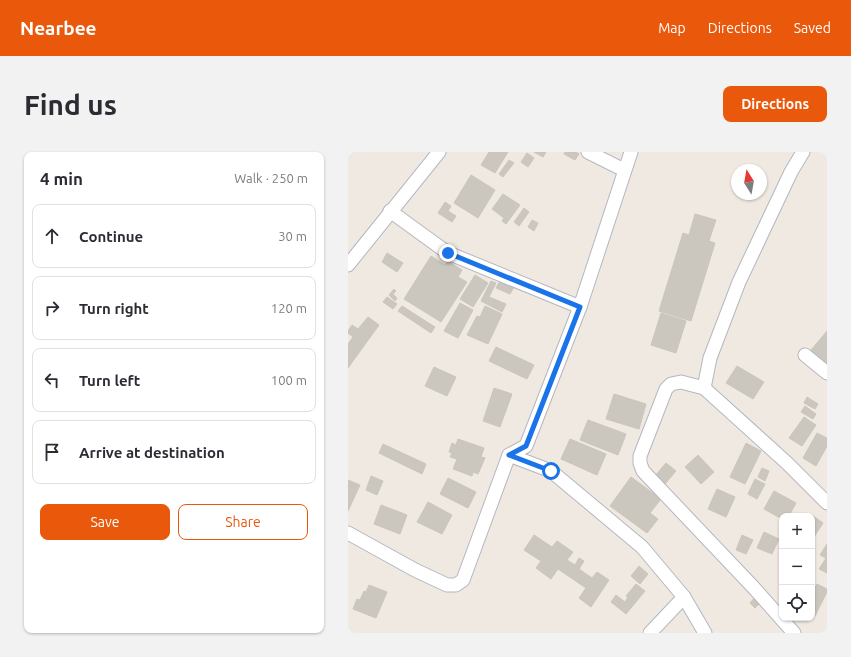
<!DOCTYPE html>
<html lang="en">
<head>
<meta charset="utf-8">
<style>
  :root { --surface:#fff; --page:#f2f2f3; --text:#2b2b33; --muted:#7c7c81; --line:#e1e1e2; --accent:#ea580c }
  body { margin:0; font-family:Ubuntu,sans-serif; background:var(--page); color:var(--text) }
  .controls { position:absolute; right:12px; bottom:12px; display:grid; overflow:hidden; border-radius:8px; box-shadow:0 1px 3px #0004 }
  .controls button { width:36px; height:36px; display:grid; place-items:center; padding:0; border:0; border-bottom:1px solid var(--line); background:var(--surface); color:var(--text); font:20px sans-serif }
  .compass { position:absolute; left:383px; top:12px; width:36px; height:36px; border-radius:50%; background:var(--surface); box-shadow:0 1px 3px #0004; rotate:349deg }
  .stop { position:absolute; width:12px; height:12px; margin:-9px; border:3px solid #1a73e8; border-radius:50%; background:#fff }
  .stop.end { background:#1a73e8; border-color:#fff; box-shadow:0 1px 4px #0008 }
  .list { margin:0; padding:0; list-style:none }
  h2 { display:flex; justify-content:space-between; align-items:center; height:52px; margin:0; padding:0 16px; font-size:17px }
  h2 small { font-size:13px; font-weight:400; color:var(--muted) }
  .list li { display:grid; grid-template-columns:26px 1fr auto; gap:12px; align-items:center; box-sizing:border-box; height:64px; margin:0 8px 8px; padding:0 8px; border:1px solid var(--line); border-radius:8px }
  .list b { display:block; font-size:15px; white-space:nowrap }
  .list em { font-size:13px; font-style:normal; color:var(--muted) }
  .actions { display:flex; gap:8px; padding:12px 16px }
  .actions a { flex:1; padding:9px 0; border:1px solid var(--accent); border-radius:8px; text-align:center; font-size:14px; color:var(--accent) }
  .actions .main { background:var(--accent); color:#fff }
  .icon { flex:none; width:22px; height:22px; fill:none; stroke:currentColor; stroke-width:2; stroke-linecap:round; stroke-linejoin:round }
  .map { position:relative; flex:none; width:479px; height:481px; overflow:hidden; border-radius:8px }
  header { display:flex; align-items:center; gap:24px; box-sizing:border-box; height:56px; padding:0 20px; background:var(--accent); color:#fff }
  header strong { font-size:19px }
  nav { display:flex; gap:22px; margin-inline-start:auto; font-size:14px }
  .intro { display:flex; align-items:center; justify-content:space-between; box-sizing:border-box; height:96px; padding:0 24px }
  h1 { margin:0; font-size:28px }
  .button { padding:10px 18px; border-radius:8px; background:var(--accent); color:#fff; font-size:14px; font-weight:700 }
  main { display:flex; gap:24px; padding:0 24px }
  aside { flex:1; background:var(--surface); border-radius:8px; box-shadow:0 1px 3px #0004 }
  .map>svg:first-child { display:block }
</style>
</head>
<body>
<header>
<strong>Nearbee</strong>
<nav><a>Map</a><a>Directions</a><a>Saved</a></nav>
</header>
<div class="intro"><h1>Find us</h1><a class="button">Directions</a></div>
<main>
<aside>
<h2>4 min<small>Walk · 250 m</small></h2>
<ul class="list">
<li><svg class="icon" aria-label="ahead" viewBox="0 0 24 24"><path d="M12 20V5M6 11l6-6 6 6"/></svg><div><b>Continue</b></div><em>30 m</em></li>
<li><svg class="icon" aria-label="right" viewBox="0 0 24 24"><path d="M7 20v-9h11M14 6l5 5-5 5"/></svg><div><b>Turn right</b></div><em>120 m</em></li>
<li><svg class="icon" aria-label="left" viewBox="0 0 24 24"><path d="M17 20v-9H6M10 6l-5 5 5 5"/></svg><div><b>Turn left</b></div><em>100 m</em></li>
<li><svg class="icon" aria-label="arrive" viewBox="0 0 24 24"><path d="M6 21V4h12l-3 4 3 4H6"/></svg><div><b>Arrive at destination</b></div></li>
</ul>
<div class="actions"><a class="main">Save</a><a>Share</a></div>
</aside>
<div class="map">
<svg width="479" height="481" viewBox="0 0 479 481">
  <rect width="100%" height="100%" fill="#efe9e1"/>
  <g fill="#cbc7bf" stroke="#cbc5ba">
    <path d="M141,0h19l-13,21 -14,-8z"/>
    <path d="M186,0h12l-3,5z"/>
    <path d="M217,0h11l3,2 -4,6 -11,-6z"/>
    <path d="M179,1l7,5 -6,9 -7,-5z"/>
    <path d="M161,8l5,3 -11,14 -4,-3z"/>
    <path d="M123,23l24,15 -17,28 -24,-15z"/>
    <path d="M155,42l17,11 -14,19 -4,-3 2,-3 -12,-9z"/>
    <path d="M97,50l6,4 -3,5 8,5 -4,6 -14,-9z"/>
    <path d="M176,56l5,4 -10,14 -5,-4z"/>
    <path d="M347,62l21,6 -7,21 6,2 -24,78 -32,-10 24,-78 6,2z"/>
    <path d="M184,68l6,3 -4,8 -6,-4z"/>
    <path d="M39,101l16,10 -6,9 -15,-10z"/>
    <path d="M83,104l14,9 3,-4 14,9 -4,7 9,5 -26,40 -37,-23z"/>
    <path d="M127,123l13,8 -15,24 -13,-8z"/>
    <path d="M143,129l5,2 -7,14 17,7 -4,8 -21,-11z"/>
    <path d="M152,129l14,6 -4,7 -14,-6z"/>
    <path d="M46,137l2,2 -3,3 4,4 -2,3 -6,-6z"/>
    <path d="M39,145l10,7 -4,5 -10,-7z"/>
    <path d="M112,151l13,7 -15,28 -14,-7z"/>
    <path d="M54,154l33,21 -4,6 -33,-22z"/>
    <path d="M137,154l17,8 -14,30 -21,-9 10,-19 3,1z"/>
    <path d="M313,161l25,8 -10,32 -25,-8z"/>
    <path d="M20,165l11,8 -31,43v-24l5,-7 -5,-4v-2l4,-6 6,4z"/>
    <path d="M479,179v33l-16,-14z"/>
    <path d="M148,195l38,18 -7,14 -38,-18z"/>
    <path d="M389,214l27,16 -11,17 -27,-16z"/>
    <path d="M86,215l22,10 -9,19 -22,-10z"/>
    <path d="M146,236l18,6 -12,33 -17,-6z"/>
    <path d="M266,242l32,10 -7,25 -33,-10z"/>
    <path d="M459,245l11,7 -3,5 -11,-6z"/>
    <path d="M457,254l11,8 -3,5 -12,-7z"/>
    <path d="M456,265l12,8 -14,21 -13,-8z"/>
    <path d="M240,268l38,14 -8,21 -38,-15z"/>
    <path d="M469,281l10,5v8l-11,20 -13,-8z"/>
    <path d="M110,287l26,9 -3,9 4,1 -7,16 -5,-2 -1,4 -19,-7 4,-10 -7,-2 2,-4 -3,-1 3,-9 4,2z"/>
    <path d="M222,287l36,15 -9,21 -36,-16z"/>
    <path d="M398,291l15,8 -16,33 -15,-7z"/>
    <path d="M35,292l43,20 -4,10 -43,-21z"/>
    <path d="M350,303l16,17 -13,12 -16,-17z"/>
    <path d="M318,311l10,8 -11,13 -10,-8z"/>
    <path d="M414,316l7,3 -4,10 -7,-4z"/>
    <path d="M23,324l12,5 -6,14 -11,-5z"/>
    <path d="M283,325l30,22 -11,14 8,6 -11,14 -37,-27z"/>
    <path d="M100,326l28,14 -8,16 -28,-14z"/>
    <path d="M407,327l10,5 -8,15 -9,-5z"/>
    <path d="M0,328l12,5 -12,26z"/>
    <path d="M369,337l18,8 -9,20 -18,-8z"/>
    <path d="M426,339l22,12 -7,13h-7v3l-18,-10z"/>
    <path d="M80,350l24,13 -10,19 -25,-12z"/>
    <path d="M33,353l26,10 -7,19 -26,-10z"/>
    <path d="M464,363l11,8 -11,17z"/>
    <path d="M416,380l15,7 -7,15 -15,-6z"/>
    <path d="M186,383l18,12 5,-6 16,11 -6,8 8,5 4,-7 5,3 -5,8 13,9 5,-6 12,8 -18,27 -12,-9 7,-10 -28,-19 -7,10 -15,-11 5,-7 -17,-11z"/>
    <path d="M394,383l11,5 -7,14 -10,-4z"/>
    <path d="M479,392v29l-8,-4 7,-11 -6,-3z"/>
    <path d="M291,414l9,8 -8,10 -9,-8z"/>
    <path d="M288,432l9,7 -19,23 -15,-12 5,-7 9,7 3,-5 -2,-1z"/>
    <path d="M469,432l10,5v3l-12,24 -3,-1v-27l2,1z"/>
    <path d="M21,433l18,7 -11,26 -23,-9 4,-10 3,1 4,-9 2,1z"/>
    <path d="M408,444l6,5 -7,7 -5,-5z"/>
  </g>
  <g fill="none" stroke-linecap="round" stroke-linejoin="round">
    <defs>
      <g id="minor">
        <path d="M240,0l36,18"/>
        <path d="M42,59l58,42 132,54"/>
        <path d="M0,113l91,-113"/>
        <path d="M457,203l22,18"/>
        <path d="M356,236l6,-30 29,-76 52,-110 12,-20"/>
        <path d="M161,303l42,16 91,76 42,50 21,36"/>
        <path d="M0,381l67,37 32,15h9l7,-5 46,-125 17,-9 54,-139 51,-155"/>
        <path d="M302,481l34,-36"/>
        <path d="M446,481l-40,-45 -111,-117 -3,-8v-7l26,-67 5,-5 10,-2 23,6 83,75 40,40"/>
      </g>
    </defs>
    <use href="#minor" stroke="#b4b7c1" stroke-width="15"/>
    <use href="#minor" stroke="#fff" stroke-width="13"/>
  </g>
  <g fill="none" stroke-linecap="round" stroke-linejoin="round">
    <path stroke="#1a73e8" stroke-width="5" d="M100,101l132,54 -54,139 -17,9 42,16"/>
  </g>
</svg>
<div class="controls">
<button>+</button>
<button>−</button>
<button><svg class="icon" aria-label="locate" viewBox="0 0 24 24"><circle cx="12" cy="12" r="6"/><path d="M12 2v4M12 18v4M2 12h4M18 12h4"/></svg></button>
</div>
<svg class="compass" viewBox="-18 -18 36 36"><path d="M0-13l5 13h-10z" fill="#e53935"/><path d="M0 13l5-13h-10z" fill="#7c7c81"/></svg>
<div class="stop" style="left:203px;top:319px"></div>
<div class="stop end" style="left:100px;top:101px"></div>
</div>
</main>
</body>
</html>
